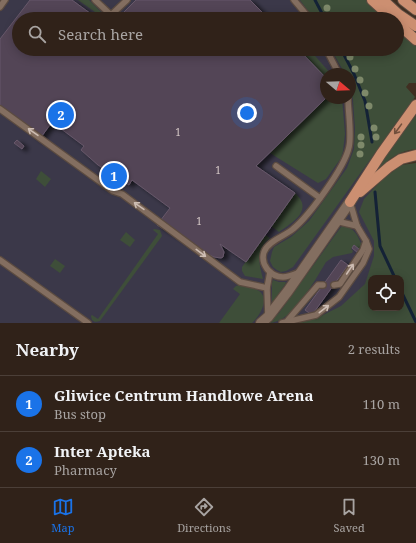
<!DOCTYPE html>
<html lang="en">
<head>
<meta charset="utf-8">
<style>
  :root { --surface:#302219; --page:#382a22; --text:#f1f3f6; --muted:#a8a4a2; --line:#4b3f38; --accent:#1a73e8 }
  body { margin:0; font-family:"Noto Serif",serif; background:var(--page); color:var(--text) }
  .controls { position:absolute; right:12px; bottom:12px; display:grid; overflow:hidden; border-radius:8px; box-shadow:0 2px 10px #0003 }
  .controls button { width:36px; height:36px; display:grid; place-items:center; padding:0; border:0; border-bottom:1px solid var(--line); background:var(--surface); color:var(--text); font:20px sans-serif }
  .compass { position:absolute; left:320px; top:68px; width:36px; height:36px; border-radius:50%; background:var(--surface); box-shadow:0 2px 10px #0003; rotate:109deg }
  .you { position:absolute; left:247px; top:113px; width:14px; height:14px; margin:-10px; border:3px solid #fff; border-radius:50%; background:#1a73e8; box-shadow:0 0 0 6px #1a73e833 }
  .badge { display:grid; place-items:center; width:26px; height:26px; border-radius:50%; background:var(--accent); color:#fff; font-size:13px; font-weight:700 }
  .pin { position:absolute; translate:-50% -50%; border:2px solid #fff; box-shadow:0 1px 4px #0006 }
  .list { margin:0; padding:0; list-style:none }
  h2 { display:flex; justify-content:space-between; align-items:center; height:52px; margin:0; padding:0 16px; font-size:17px }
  h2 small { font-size:13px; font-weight:400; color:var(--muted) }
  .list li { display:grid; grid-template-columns:26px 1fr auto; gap:12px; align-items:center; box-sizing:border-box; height:56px; padding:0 16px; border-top:1px solid var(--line) }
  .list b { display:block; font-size:15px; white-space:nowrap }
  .list p { margin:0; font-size:13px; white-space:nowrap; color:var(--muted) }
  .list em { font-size:13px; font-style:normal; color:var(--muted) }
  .icon { flex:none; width:22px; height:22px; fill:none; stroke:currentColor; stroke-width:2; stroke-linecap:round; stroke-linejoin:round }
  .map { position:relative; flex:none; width:416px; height:323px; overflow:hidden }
  .search { position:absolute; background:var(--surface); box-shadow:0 2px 10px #0003; left:12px; right:12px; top:12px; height:44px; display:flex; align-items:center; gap:10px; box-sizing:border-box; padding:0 14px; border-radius:22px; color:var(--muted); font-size:15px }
  .sheet { height:164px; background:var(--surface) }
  nav { display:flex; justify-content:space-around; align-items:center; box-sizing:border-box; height:56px; border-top:1px solid var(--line); background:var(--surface); font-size:11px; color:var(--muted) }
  nav a { display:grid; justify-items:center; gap:2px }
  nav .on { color:var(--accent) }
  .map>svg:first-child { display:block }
</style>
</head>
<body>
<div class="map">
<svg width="416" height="323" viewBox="0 0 416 323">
  <defs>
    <filter id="shadow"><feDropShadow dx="4.5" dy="2.5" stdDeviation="2" flood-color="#0009"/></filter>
  </defs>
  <rect width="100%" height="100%" fill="#402e21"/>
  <path fill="#3b3849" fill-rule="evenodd" d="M0,0h315l10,19h-306v30h322l13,25 18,68 8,104 -14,45 -46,32h-320zM326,74h24v24h-24z"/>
  <g fill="#3e4e39" fill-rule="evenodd">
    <path d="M78,0h11l16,16 -3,1z"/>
    <path d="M300,0h68l21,19h-75z"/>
    <path d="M397,26l19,20v37h-7l-3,4 9,10 -122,170 -7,4 -5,1 -4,-2 -4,-3 -3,-6 2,-9 2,-5 17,-10 18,-16 38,-53 7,-19 1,-21 -2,-28 -3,-14v-12h-5l-14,-25h66z"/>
    <path d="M298,49h11l22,25h-5v4z"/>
    <path d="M326,98h16l3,36 -2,17 -2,7 -15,21 -8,4 -48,-30z"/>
    <path d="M416,115v34c-17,2 -26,9 -38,21l-1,-1 5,-8z"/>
    <path d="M416,163v160h-125l28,-6 22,-11 24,-22 9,-28v-15l-15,-29 5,-13 18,-19 19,-15zM371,278h30v30h-30z"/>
    <path d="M41,171l10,8 -6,8 -9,-8z"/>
    <path d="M295,193c19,17 -2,29 -16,39l-8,-6z"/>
    <path d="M343,226c12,2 15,10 19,20l-2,4 -6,-5 -3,4 2,2 -1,2 -19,4 -7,5c-11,18 -34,61 -57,61l10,-10 62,-86z"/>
    <path d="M154,229l6,1 2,6 -62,85 -5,1 -3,-2 -1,-4 1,-1 6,4 60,-85 -5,-4z"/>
    <path d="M126,232l9,8 -5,7 -10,-7z"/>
    <path d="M265,235l5,3c-15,11 -11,26 -7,41l-18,-3 -3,-5v-4z"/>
    <path d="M55,259l10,7 -5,7 -10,-7z"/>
    <path d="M273,280l6,2h6l1,1 -13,19h-1v-19z"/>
    <path d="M240,285c5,1 11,2 15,4 17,6 6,26 -3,34h-33l21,-29 -7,-5 3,-3z"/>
  </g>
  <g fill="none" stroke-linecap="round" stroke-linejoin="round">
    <g stroke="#142236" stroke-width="3">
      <path d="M315,0l10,19"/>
      <path d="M341,49l13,25 11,27 7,41"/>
      <path d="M375,192l5,54 15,32"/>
      <path d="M401,291l15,31"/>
    </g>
  </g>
  <g fill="#534456" stroke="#67586a" filter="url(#shadow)">
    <path d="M30,0h42l26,19h-79v30h279l28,29v20l-70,68 39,27 -49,69 -26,-18 4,8 -1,5 -2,1 -7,-1 -13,-6 -44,-26 13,-17 -38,-28 -3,5 -31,-20 -17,-15 3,-4 -32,-24 -13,18 -39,-34v-67z"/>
    <path d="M136,0h114l19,19h-152z"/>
    <path d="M17,140l7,6 -2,3 -8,-6z"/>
    <path d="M354,245l6,5 -2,3 -6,-5z"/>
    <path d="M341,260l7,5 -36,50 -7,-5z"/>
  </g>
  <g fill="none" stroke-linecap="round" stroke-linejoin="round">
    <defs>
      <g id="service">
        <path d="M95,0l16,15 16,-15"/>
        <path d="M294,0l16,19"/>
        <path d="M0,7l5,-7"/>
        <path d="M326,49l13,25"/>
        <path d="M0,109l113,82 9,3 118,88 27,6"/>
        <path d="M276,166l44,32"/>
        <path d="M336,221l21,5"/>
        <path d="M0,260l88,63"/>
        <path d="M300,272c-5,2 -12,5 -17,5 -13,0 -23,-13 -19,-25 4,-11 21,-16 29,-23 16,-13 52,-62 56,-82 3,-12 -1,-36 -1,-49"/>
        <path d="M334,285l6,-1 23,-34 3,-9 -9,-15 -7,-24"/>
        <path d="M268,316l-1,-28 3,-16"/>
        <path d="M288,320l30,-35h5"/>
        <path d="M282,323l34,-8 23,-18 24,-34 6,-14 -3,-8"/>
      </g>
      <path id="minor" d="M261,323l7,-6 20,-26 62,-89"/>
      <g id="primary">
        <path d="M372,0l21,19"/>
        <path d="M383,0l15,14 18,12"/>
        <path d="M403,0l13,10"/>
        <path d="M397,23l19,17"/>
        <path d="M360,192l29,-25 12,-8 15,-4"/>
        <path d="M350,202l31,-48 35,-49"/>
      </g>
    </defs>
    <use href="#service" stroke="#5b4b40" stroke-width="8"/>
    <use href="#minor" stroke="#5b4b40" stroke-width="12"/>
    <use href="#primary" stroke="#5b4b40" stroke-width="12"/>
    <use href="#service" stroke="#836e60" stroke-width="5.5"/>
    <use href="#minor" stroke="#836e60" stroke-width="10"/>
    <use href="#primary" stroke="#cc8f71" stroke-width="10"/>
  </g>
  <g fill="#7e896a">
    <circle cx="327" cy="8" r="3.5"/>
    <circle cx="350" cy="57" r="3.5"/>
    <circle cx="355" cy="69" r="3.5"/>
    <circle cx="360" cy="80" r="3.5"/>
    <circle cx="365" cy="93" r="3.5"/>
    <circle cx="369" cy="106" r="3.5"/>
    <circle cx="374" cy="128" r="3.5"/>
    <circle cx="361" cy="137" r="3.5"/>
    <circle cx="376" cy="137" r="3.5"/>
    <circle cx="361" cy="145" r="3.5"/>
    <circle cx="360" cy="154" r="3.5"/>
  </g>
  <defs><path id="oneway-shaft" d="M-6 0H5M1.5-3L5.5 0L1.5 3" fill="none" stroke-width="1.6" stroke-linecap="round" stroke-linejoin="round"/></defs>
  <use stroke="#724f3c" href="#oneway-shaft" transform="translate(398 129) rotate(126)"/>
  <g stroke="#cdbdb3">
    <use href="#oneway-shaft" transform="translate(33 132) rotate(-145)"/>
    <use href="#oneway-shaft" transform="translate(139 206) rotate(-145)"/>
    <use href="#oneway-shaft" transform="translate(201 253) rotate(37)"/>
    <use href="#oneway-shaft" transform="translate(350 269) rotate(-56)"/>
    <use href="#oneway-shaft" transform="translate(324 309) rotate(-38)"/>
  </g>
  <g text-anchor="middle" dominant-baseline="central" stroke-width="4" stroke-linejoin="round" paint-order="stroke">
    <g font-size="10" fill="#d3c6c5">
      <text x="178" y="132">1</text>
      <text x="218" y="170">1</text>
      <text x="199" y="221">1</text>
    </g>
  </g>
</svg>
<div class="controls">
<button><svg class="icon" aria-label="locate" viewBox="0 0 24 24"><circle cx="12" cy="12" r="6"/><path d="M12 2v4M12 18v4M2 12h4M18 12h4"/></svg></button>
</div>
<svg class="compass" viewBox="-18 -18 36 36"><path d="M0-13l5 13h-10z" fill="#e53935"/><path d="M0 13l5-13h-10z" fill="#a8a4a2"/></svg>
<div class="you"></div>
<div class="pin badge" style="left:114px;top:176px">1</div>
<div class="pin badge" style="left:61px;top:115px">2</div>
<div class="search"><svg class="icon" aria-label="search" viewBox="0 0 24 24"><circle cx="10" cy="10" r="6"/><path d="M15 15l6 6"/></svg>Search here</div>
</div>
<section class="sheet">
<h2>Nearby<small>2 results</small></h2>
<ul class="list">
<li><span class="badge">1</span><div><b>Gliwice Centrum Handlowe Arena</b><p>Bus stop</p></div><em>110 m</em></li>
<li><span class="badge">2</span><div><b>Inter Apteka</b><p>Pharmacy</p></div><em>130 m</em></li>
</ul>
</section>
<nav>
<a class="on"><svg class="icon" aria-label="map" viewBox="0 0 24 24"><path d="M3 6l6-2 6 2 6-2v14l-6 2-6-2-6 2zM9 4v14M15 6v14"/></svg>Map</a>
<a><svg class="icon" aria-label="directions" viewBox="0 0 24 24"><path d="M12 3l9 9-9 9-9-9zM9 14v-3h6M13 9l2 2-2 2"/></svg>Directions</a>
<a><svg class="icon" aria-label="saved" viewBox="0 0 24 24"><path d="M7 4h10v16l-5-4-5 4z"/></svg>Saved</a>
</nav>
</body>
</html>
